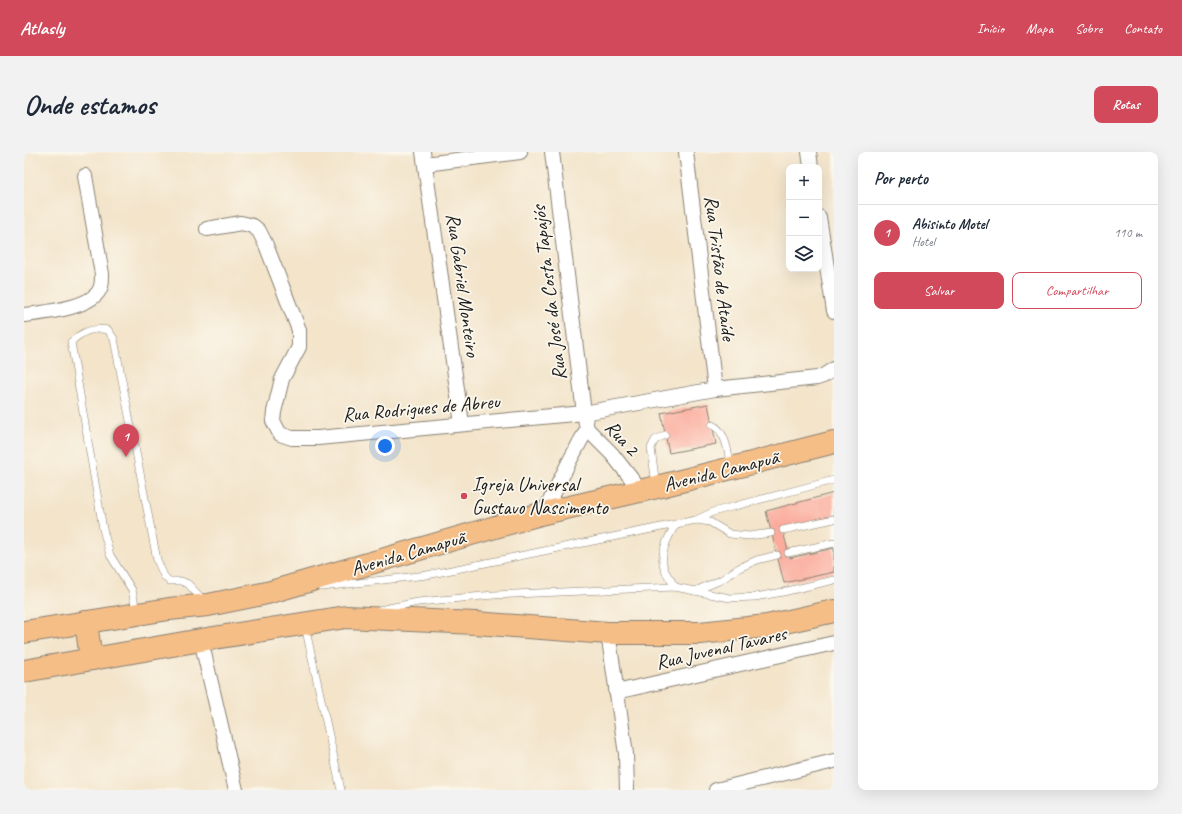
<!DOCTYPE html>
<html lang="pt">
<head>
<meta charset="utf-8">
<style>
  :root { --surface:#fff; --page:#f2f2f3; --text:#1f2937; --muted:#747a83; --line:#e0e1e3; --accent:#d1495b }
  body { margin:0; font-family:Caveat,sans-serif; background:var(--page); color:var(--text) }
  .controls { position:absolute; right:12px; top:12px; display:grid; overflow:hidden; border-radius:8px; box-shadow:0 4px 16px #0002 }
  .controls button { width:36px; height:36px; display:grid; place-items:center; padding:0; border:0; border-bottom:1px solid var(--line); background:var(--surface); color:var(--text); font:20px sans-serif }
  .you { position:absolute; left:361px; top:294px; width:14px; height:14px; margin:-10px; border:3px solid #fff; border-radius:50%; background:#1a73e8; box-shadow:0 0 0 6px #1a73e833 }
  .badge { display:grid; place-items:center; width:26px; height:26px; border-radius:50%; background:var(--accent); color:#fff; font-size:13px; font-weight:700 }
  .pin { position:absolute; translate:-50% -33px; filter:drop-shadow(0 1px 2px #0008) }
  .pin::after { content:''; position:absolute; top:21px; width:14px; height:12px; background:inherit; clip-path:polygon(0 0,100% 0,50% 100%) }
  .list { margin:0; padding:0; list-style:none }
  h2 { display:flex; justify-content:space-between; align-items:center; height:52px; margin:0; padding:0 16px; font-size:17px }
  h2 small { font-size:13px; font-weight:400; color:var(--muted) }
  .list li { display:grid; grid-template-columns:26px 1fr auto; gap:12px; align-items:center; box-sizing:border-box; height:56px; padding:0 16px; border-top:1px solid var(--line) }
  .list b { display:block; font-size:15px; white-space:nowrap }
  .list p { margin:0; font-size:13px; white-space:nowrap; color:var(--muted) }
  .list em { font-size:13px; font-style:normal; color:var(--muted) }
  .actions { display:flex; gap:8px; padding:12px 16px }
  .actions a { flex:1; padding:9px 0; border:1px solid var(--accent); border-radius:8px; text-align:center; font-size:14px; color:var(--accent) }
  .actions .main { background:var(--accent); color:#fff }
  .icon { flex:none; width:22px; height:22px; fill:none; stroke:currentColor; stroke-width:2; stroke-linecap:round; stroke-linejoin:round }
  .map { position:relative; flex:none; width:810px; height:638px; overflow:hidden; border-radius:8px }
  header { display:flex; align-items:center; gap:24px; box-sizing:border-box; height:56px; padding:0 20px; background:var(--accent); color:#fff }
  header strong { font-size:19px }
  nav { display:flex; gap:22px; margin-inline-start:auto; font-size:14px }
  .intro { display:flex; align-items:center; justify-content:space-between; box-sizing:border-box; height:96px; padding:0 24px }
  h1 { margin:0; font-size:28px }
  .button { padding:10px 18px; border-radius:8px; background:var(--accent); color:#fff; font-size:14px; font-weight:700 }
  main { display:flex; gap:24px; padding:0 24px }
  aside { flex:1; background:var(--surface); border-radius:8px; box-shadow:0 4px 16px #0002 }
  .map>svg:first-child { display:block }
</style>
</head>
<body>
<header>
<strong>Atlasly</strong>
<nav><a>Início</a><a>Mapa</a><a>Sobre</a><a>Contato</a></nav>
</header>
<div class="intro"><h1>Onde estamos</h1><a class="button">Rotas</a></div>
<main>
<div class="map">
<svg width="810" height="638" viewBox="0 0 810 638">
  <rect width="100%" height="100%" fill="#fbf7ec"/>
  <filter id="ink" filterUnits="userSpaceOnUse"><feTurbulence type="fractalNoise" baseFrequency=".025" numOctaves="2"/><feDisplacementMap in="SourceGraphic" scale="8" xChannelSelector="R" yChannelSelector="G"/><feConvolveMatrix kernelMatrix="1 2 1 2 8 2 1 2 1" color-interpolation-filters="sRGB"/></filter>
  <filter id="wash" filterUnits="userSpaceOnUse"><feTurbulence type="fractalNoise" baseFrequency=".012" numOctaves="4" result="noise"/><feDisplacementMap in="SourceGraphic" scale="16" xChannelSelector="R" yChannelSelector="G"/><feGaussianBlur stdDeviation="0.9" result="paint"/><feColorMatrix in="noise" values="0 0 0 0 0 0 0 0 0 0 0 0 0 0 0 0 0 1.4 0 .05"/><feComposite in="paint" operator="in"/></filter>
  <g filter="url(#wash)">
    <rect width="100%" height="100%" fill="#f3e4ca"/>
    <g id="blocks">
      <g fill="#fbaa9b">
        <path d="M684,252l8,40 -47,9 -8,-40z"/>
        <path d="M810,341v24l-52,11 8,30 44,-10v24l-50,11 -18,-72z"/>
      </g>
    </g>
  </g>
  <g filter="url(#ink)">
    <use href="#blocks" fill-opacity="0" stroke="#888073" stroke-width="1"/>
    <g fill="none" stroke-linecap="round" stroke-linejoin="round">
      <defs>
        <g id="service">
          <path d="M688,273c14,5 16,28 19,41"/>
          <path d="M632,333l-5,-37 4,-8 10,-5"/>
          <path d="M672,368l17,-8 121,-32"/>
          <path d="M759,378l51,-11"/>
          <path d="M764,401l46,-10"/>
          <path d="M298,435l105,-12 249,-51"/>
          <path d="M651,435c-3,-5 -7,-11 -10,-16 -7,-16 3,-34 11,-47l20,-4 14,2 20,12 19,2 22,-3"/>
          <path d="M671,439l26,-11 18,-12 18,-8 20,-5"/>
          <path d="M355,458l39,-8 76,-7 181,-8 55,11 25,-1 28,-5 51,-12"/>
          <path d="M112,459l-4,-21 -22,-35 -7,-26 -32,-187c11,-11 22,-15 37,-12l6,9 43,221 7,16 5,5h12l7,3 17,18"/>
          <path d="M281,474l36,164"/>
        </g>
        <g id="minor">
          <path d="M399,0l39,272"/>
          <path d="M528,0l32,261 3,16"/>
          <path d="M662,0l29,237"/>
          <path d="M785,0l2,15"/>
          <path d="M401,12l95,-12"/>
          <path d="M795,65l15,94"/>
          <path d="M183,77l34,-6 12,3 6,5 7,14 33,85v17l-17,32 -8,33 -1,9 7,13 12,4h26l266,-25 131,-24 102,-11 6,-2 11,-7"/>
          <path d="M0,163c18,-2 72,-7 77,-29 1,-3 1,-8 1,-12l-17,-98"/>
          <path d="M563,277l25,25 29,37"/>
          <path d="M520,361l25,-51 18,-33"/>
          <path d="M584,481l18,121 1,36"/>
          <path d="M177,488l35,150"/>
          <path d="M592,540l218,-49"/>
          <path d="M692,638l118,-29"/>
        </g>
        <g id="primary">
          <path d="M62,470l5,37"/>
          <path d="M0,480l145,-23 39,-4 59,-12 277,-80 113,-26 177,-45"/>
          <path d="M0,519l177,-31 145,-23 129,6 133,10h92l67,-7 67,-15"/>
        </g>
      </defs>
      <use href="#service" stroke="#888073" stroke-width="8"/>
      <use href="#minor" stroke="#888073" stroke-width="16"/>
      <use href="#primary" stroke="#888073" stroke-width="24"/>
      <use href="#service" stroke="#fff" stroke-width="7"/>
      <use href="#minor" stroke="#fff" stroke-width="14"/>
      <use href="#primary" stroke="#f6be87" stroke-width="22"/>
    </g>
  </g>
  <circle fill="#d1495b" stroke="#fbf7ec" stroke-width="1.5" cx="440" cy="344" r="4"/>
  <g text-anchor="middle" dominant-baseline="central" stroke-width="3.5" stroke-linejoin="round" paint-order="stroke">
    <g font-size="20" fill="#1c1c1c" stroke="#fbf7ec">
      <text transform="translate(696 116) rotate(83)">Rua Tristão de Ataíde</text>
      <text transform="translate(439 133) rotate(82)">Rua Gabriel Monteiro</text>
      <text transform="translate(525 141) rotate(-97)">Rua José da Costa Tapajós</text>
      <text transform="translate(397 256) rotate(-5)">Rua Rodrigues de Abreu</text>
      <text transform="translate(598 286) rotate(48)">Rua 2</text>
      <text transform="translate(697 319) rotate(-14)">Avenida Camapuã</text>
      <text transform="translate(384 401) rotate(-16)">Avenida Camapuã</text>
      <text transform="translate(697 496) rotate(-13)">Rua Juvenal Tavares</text>
    </g>
    <g font-size="20" fill="#1c1c1c" stroke="#fbf7ec" text-anchor="start">
      <text x="448" y="332">Igreja Universal<tspan x="448" dy="23">Gustavo Nascimento</tspan></text>
    </g>
  </g>
</svg>
<div class="controls">
<button>+</button>
<button>−</button>
<button><svg class="icon" aria-label="layers" viewBox="0 0 24 24"><path d="M12 4l9 5-9 5-9-5zM3 14l9 5 9-5"/></svg></button>
</div>
<div class="you"></div>
<div class="pin badge" style="left:102px;top:305px">1</div>
</div>
<aside>
<h2>Por perto<small></small></h2>
<ul class="list">
<li><span class="badge">1</span><div><b>Abisinto Motel</b><p>Hotel</p></div><em>110 m</em></li>
</ul>
<div class="actions"><a class="main">Salvar</a><a>Compartilhar</a></div>
</aside>
</main>
</body>
</html>
